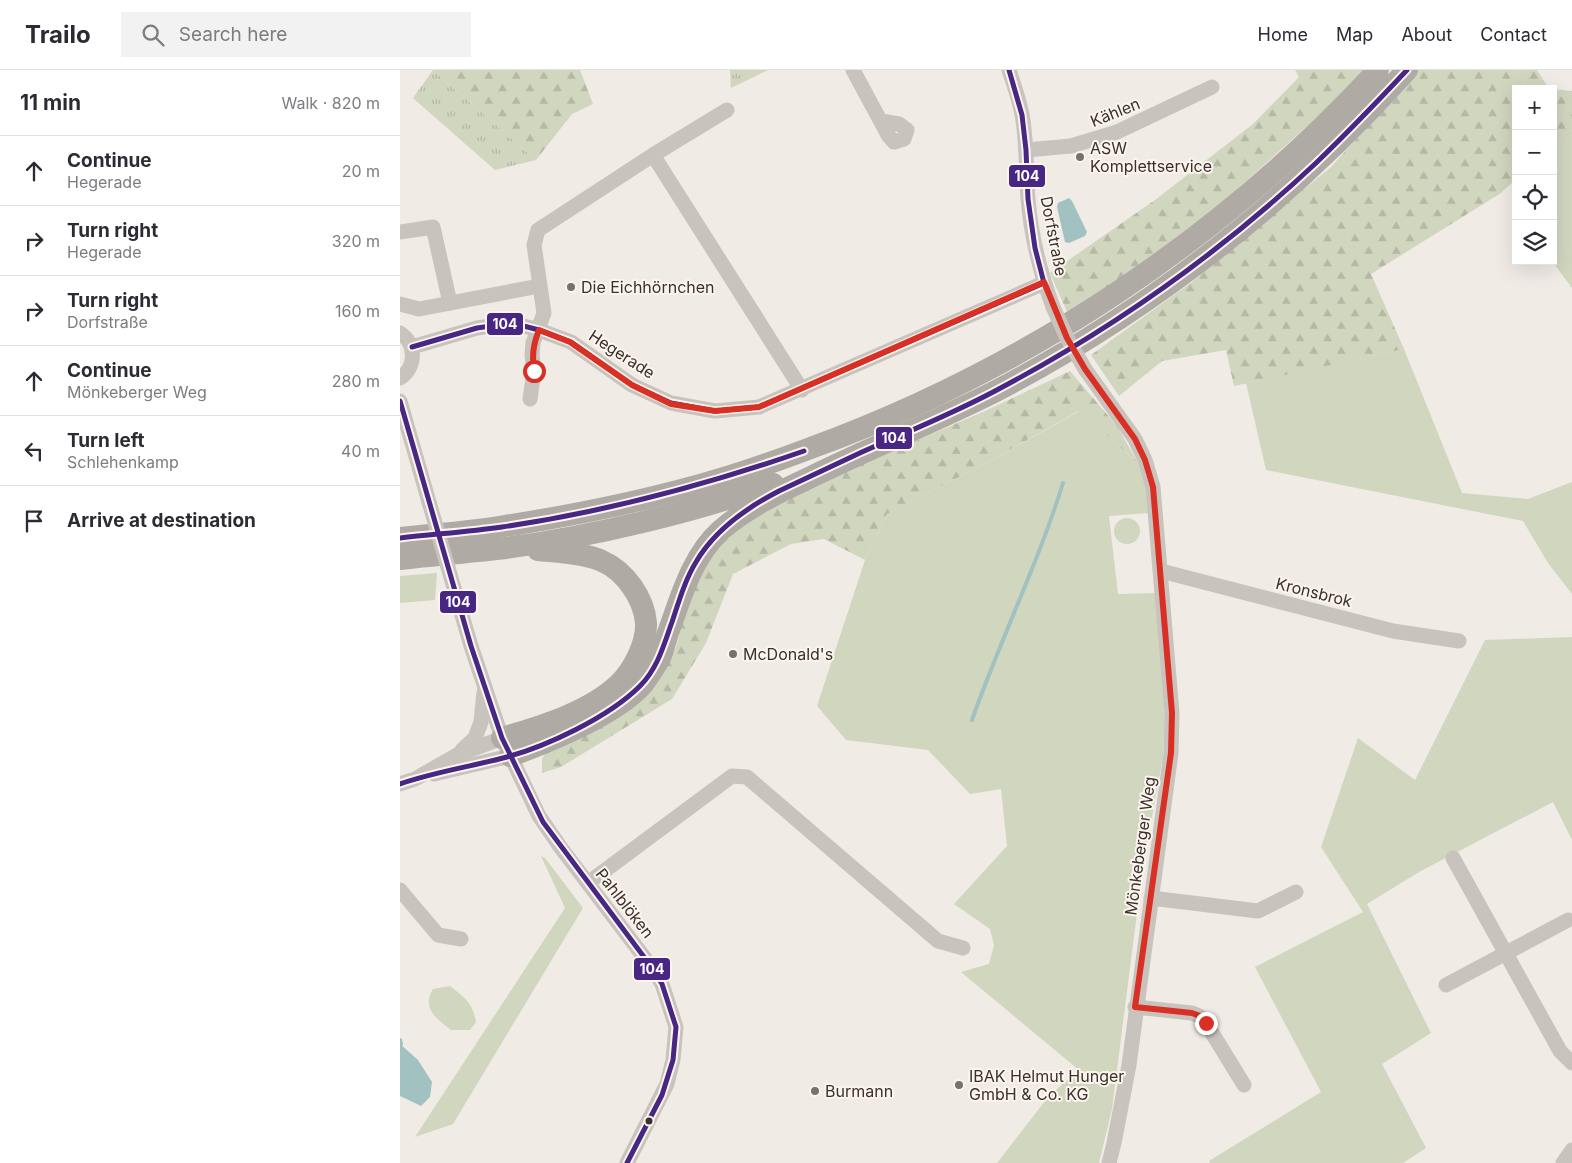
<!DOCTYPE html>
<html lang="en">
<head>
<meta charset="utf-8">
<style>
  :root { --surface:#fff; --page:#f2f2f3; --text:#2b2b33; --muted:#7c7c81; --line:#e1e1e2 }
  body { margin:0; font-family:Inter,sans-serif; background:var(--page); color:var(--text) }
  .controls { position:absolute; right:15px; top:15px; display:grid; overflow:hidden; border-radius:0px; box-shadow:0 5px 20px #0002 }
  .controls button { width:45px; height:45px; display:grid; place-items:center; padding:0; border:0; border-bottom:1px solid var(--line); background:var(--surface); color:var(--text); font:25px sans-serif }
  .stop { position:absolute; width:15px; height:15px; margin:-11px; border:4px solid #d93025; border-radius:50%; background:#fff }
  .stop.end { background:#d93025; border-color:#fff; box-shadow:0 1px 5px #0008 }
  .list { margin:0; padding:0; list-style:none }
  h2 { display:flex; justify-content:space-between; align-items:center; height:65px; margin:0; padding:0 20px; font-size:21px }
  h2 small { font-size:16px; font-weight:400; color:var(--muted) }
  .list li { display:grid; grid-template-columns:32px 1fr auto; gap:15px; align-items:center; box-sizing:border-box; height:70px; padding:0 20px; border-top:1px solid var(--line) }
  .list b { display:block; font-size:19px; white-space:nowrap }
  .list p { margin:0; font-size:16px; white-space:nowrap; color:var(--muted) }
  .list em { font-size:16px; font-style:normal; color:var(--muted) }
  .icon { flex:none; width:28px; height:28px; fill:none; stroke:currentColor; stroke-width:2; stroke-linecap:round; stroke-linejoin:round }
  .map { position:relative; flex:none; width:1172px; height:1093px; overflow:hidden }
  header { display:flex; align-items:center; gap:30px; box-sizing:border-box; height:70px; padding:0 25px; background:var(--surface); border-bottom:1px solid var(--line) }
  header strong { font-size:24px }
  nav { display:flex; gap:28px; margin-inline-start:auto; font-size:18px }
  .search { width:350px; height:45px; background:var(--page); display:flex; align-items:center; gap:12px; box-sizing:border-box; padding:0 18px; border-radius:0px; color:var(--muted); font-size:19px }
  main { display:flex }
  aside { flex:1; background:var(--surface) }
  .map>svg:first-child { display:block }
</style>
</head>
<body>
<header>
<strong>Trailo</strong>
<div class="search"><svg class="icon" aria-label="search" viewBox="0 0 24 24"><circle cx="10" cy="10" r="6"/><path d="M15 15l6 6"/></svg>Search here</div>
<nav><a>Home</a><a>Map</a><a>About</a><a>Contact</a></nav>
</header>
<main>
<aside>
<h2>11 min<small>Walk · 820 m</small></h2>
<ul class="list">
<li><svg class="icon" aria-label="ahead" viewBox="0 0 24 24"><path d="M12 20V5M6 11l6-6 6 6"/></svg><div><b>Continue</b><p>Hegerade</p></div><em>20 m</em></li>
<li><svg class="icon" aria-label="right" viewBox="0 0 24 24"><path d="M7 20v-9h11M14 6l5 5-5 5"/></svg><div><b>Turn right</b><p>Hegerade</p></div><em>320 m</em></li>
<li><svg class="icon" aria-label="right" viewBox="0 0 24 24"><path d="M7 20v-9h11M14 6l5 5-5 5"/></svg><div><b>Turn right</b><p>Dorfstraße</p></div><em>160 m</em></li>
<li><svg class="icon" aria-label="ahead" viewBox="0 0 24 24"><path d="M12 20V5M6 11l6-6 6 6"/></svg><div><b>Continue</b><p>Mönkeberger Weg</p></div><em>280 m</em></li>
<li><svg class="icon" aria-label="left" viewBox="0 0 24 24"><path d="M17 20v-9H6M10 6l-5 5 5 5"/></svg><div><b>Turn left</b><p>Schlehenkamp</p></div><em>40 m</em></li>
<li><svg class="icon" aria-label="arrive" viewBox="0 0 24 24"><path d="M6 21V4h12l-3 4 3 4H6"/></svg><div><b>Arrive at destination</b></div></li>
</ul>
</aside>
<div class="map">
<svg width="1172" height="1093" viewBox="0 0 1172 1093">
  <defs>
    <pattern id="forest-firs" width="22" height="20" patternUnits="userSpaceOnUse" patternTransform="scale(1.25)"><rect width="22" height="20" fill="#d1d6bf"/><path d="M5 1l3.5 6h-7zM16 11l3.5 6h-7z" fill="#b4b8a4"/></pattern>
    <pattern id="park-tufts" width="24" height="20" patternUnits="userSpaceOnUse" patternTransform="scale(1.25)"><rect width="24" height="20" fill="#d1d6bf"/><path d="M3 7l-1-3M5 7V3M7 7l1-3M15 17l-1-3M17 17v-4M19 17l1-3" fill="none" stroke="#b4b8a4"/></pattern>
  </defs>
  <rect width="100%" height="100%" fill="#f0ebe5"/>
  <g fill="#d1d6bf">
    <path d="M1172,60v158l-20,-27 1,-117 13,-12z"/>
    <path d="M1004,279l58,144 66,6 44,-17v112l-24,-31 -25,-42 -257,-51 -20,-87z"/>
    <path d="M683,339l30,32 25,22 10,31 1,19 -40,3 9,78 37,-1 10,121 -2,43 -20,109 -31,243 -13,54h-102l52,-67 30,-26 -118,-98 28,-8 5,-19 -4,-16 -36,-25 53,-58 -6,-57 -31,5 -42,-44 -82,-10 -29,-34 48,-146 22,-46 101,-52z"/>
    <circle cx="727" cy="461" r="13"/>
    <path d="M37,503l-2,27 -35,3v-27z"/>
    <path d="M1172,567v203l-19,-38 -134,70 -52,32 64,129 -49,31 44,84 -23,15h-193l-1,-2 112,-69 -66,-125 108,-55 -42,-65 37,-109 57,42 70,-140z"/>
    <path d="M141,786l4,2 38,50 -130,216 -38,13 150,-229z"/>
    <path d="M50,916c14,11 23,17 26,36l-6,8h-19c-14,-11 -30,-22 -18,-41z"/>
  </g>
  <g fill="url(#forest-firs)">
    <path d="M33,0h147l13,34 -21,10 -36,46z"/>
    <path d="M895,0h74l-187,169 -114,75 -18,-41 105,-73 98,-76 46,-47z"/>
    <path d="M1018,0h119l12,19h-33v90l-15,14 -130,81 33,75 -170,37 -8,-36 -64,11 -43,35 -28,-41 101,-73 139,-115z"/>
    <path d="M1153,19l19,2v39l-6,2 -13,12z"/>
    <path d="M670,301l47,55 21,37 -25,-22 -31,-32 -94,53 -101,52 -22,46 -41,-21 -33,5 -58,30 -27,69 -34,56 -111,68 -19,6v-14l5,-9 112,-71 17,-32 18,-65 12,-24 57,-51 222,-96z"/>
  </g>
  <g fill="url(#park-tufts)">
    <path d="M33,0l103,90 -41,10 -82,-72z"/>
    <path d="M330,0h38l-37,18z"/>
  </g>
  <g fill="#a1c2c1">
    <path d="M669,128l3,3 15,31 -2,4 -16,7 -4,-1 -8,-35 1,-4z"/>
    <path d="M0,974l18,16 14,22 -2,15 -9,9 -21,-10z"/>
  </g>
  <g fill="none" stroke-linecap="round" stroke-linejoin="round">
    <g stroke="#a1c2c1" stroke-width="4">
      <path d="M572,650c28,-80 66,-156 91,-237"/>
      <path d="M0,970l1,4"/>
    </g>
    <g stroke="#c9c3be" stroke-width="15">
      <path d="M453,0l35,65 6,7 10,-3 3,-9 -8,-6 -18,-3"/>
      <path d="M609,0c5,15 10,29 13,44 5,28 4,57 6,85 3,37 12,73 25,108"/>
      <path d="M626,80l45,-4 46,-14 95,-45"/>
      <path d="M253,85l149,235"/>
      <path d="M0,162l33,-5 17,76"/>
      <path d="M0,234l19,5 120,-23"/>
      <path d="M0,263c16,10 17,34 0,45"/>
      <path d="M12,277l65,-19 35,-5 27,7 32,12 61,43 39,18 44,8 44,-4 285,-124"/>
      <path d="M685,299l50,70 10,21 8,27 19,226 -1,40 -42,312 -15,78 -5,20"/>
      <path d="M130,329l4,-28 -2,-16 1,-12 11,-30 -10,-68 4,-15 115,-75 74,-45"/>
      <path d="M0,331l29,101"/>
      <path d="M761,501l232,60 66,10"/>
      <path d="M54,518l17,58 31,92 37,78 22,32 86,113 15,23 14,43 -3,33 -6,24 -40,79"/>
      <path d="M62,680l13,-12 6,-16 3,-30"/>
      <path d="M34,704l76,-18"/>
      <path d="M0,714l15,-5 42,-24 45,-17"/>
      <path d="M1053,788l107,193 12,12"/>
      <path d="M188,813l144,-107 15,1 191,164 25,7"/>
      <path d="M0,820l38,45 23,4"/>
      <path d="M751,828l107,13 38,-19"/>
      <path d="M1046,915l122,-65"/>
      <path d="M735,937l57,6 7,3 7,7 38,62"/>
      <path d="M1163,1093l9,-13"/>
    </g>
    <g stroke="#afaaa4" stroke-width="22">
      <path d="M0,468c35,-4 71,-6 105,-12 64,-10 129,-23 191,-40 38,-10 75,-23 112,-37 217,-79 413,-209 570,-379"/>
      <path d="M0,489c35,-4 71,-7 106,-11 88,-12 184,-35 267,-64"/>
      <path d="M102,668c38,-11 88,-26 117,-54 14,-14 28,-40 27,-61 -2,-25 -21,-52 -44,-62 -17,-8 -45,-9 -64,-11"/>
      <path d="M110,686c38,-14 107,-42 133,-72 5,-7 11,-16 16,-24 4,-8 6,-18 9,-27 13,-36 24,-77 53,-103 27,-23 58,-38 90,-53 61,-30 124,-55 185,-86 155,-81 294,-191 411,-321"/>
    </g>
    <g stroke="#c9c3be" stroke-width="15">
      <path d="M653,237l14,31 18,31"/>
      <path d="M29,432l25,86"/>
    </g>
    <defs>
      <g id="bus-1">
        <path d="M609,0l13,45 4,35 2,49 7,49 9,35"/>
        <path d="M12,277l65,-19 35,-5 27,7 32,12 61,43 39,18 44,8 44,-4 285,-124"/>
        <path d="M0,331l71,245 31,92 41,84 104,139 15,23 14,43 -3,33 -11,35 -35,68"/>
        <path d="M0,468c34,-4 68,-6 102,-11 103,-15 204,-42 302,-76"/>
        <path d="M0,714c34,-12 69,-17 103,-26 43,-11 106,-41 137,-72 18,-18 24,-42 32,-64 7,-21 13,-42 24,-60 18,-31 52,-55 83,-71 28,-13 55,-26 83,-39 45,-20 90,-38 133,-61 116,-61 225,-138 321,-228 31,-30 61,-61 91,-93"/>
      </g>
    </defs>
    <use href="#bus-1" stroke="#fbf5ee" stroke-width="9"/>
    <use href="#bus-1" stroke="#482683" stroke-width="5"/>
  </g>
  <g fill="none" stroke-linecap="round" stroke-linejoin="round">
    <path stroke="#d93025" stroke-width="6" d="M134,301c-2,-16 -1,-26 5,-41l31,12 62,43 39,19 44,7 44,-4 285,-125 23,56 18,31 50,70 10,21 8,27 19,226 -1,40 -36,254 57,6 8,3 6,7"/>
  </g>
  <g fill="#7a716c" stroke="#fbf5ee" stroke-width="2">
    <circle cx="680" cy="87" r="5"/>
    <circle cx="171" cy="217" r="5"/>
    <circle cx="333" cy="584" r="5"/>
    <circle cx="559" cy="1015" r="5"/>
    <circle cx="415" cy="1021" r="5"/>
  </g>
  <circle fill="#3b302b" stroke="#fbf5ee" stroke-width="2" cx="249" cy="1051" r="4.5"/>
  <g text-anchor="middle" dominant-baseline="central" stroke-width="4" stroke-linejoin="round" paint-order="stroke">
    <g font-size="16" fill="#3b302b" stroke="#fbf5ee">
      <text transform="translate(715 42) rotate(-22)">Kählen</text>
      <text transform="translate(654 166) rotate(79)">Dorfstraße</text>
      <text transform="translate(222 284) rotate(33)">Hegerade</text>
      <text transform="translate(914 522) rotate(14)">Kronsbrok</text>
      <text transform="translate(740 776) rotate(-82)">Mönkeberger Weg</text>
      <text transform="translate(225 833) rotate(52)">Pahlblöken</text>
    </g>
    <g font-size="16" fill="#3b302b" stroke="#fbf5ee" text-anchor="start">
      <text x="690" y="78">ASW<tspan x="690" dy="18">Komplettservice</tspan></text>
      <text x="181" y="217">Die Eichhörnchen</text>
      <text x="343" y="584">McDonald's</text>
      <text x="569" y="1006">IBAK Helmut Hunger<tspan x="569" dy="18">GmbH &amp; Co. KG</tspan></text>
      <text x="425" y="1021">Burmann</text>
    </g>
  </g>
  <g stroke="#fbf5ee" stroke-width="2">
    <rect x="608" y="94" width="38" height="24" rx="5" fill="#482683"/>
    <rect x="86" y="242" width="38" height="24" rx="5" fill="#482683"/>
    <rect x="475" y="356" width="38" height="24" rx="5" fill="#482683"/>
    <rect x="39" y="520" width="38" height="24" rx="5" fill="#482683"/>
    <rect x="233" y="887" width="38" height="24" rx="5" fill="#482683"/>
  </g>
  <g font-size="14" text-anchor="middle" font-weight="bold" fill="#fff">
    <text x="627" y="111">104</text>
    <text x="105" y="259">104</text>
    <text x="494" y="373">104</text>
    <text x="58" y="537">104</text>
    <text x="252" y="904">104</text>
  </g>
</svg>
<div class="controls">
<button>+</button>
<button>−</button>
<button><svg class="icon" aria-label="locate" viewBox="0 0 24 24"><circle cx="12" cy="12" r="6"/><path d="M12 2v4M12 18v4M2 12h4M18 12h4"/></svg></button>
<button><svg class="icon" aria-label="layers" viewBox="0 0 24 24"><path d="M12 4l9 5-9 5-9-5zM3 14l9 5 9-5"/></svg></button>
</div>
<div class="stop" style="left:134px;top:301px"></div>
<div class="stop end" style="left:806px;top:953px"></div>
</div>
</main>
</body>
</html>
